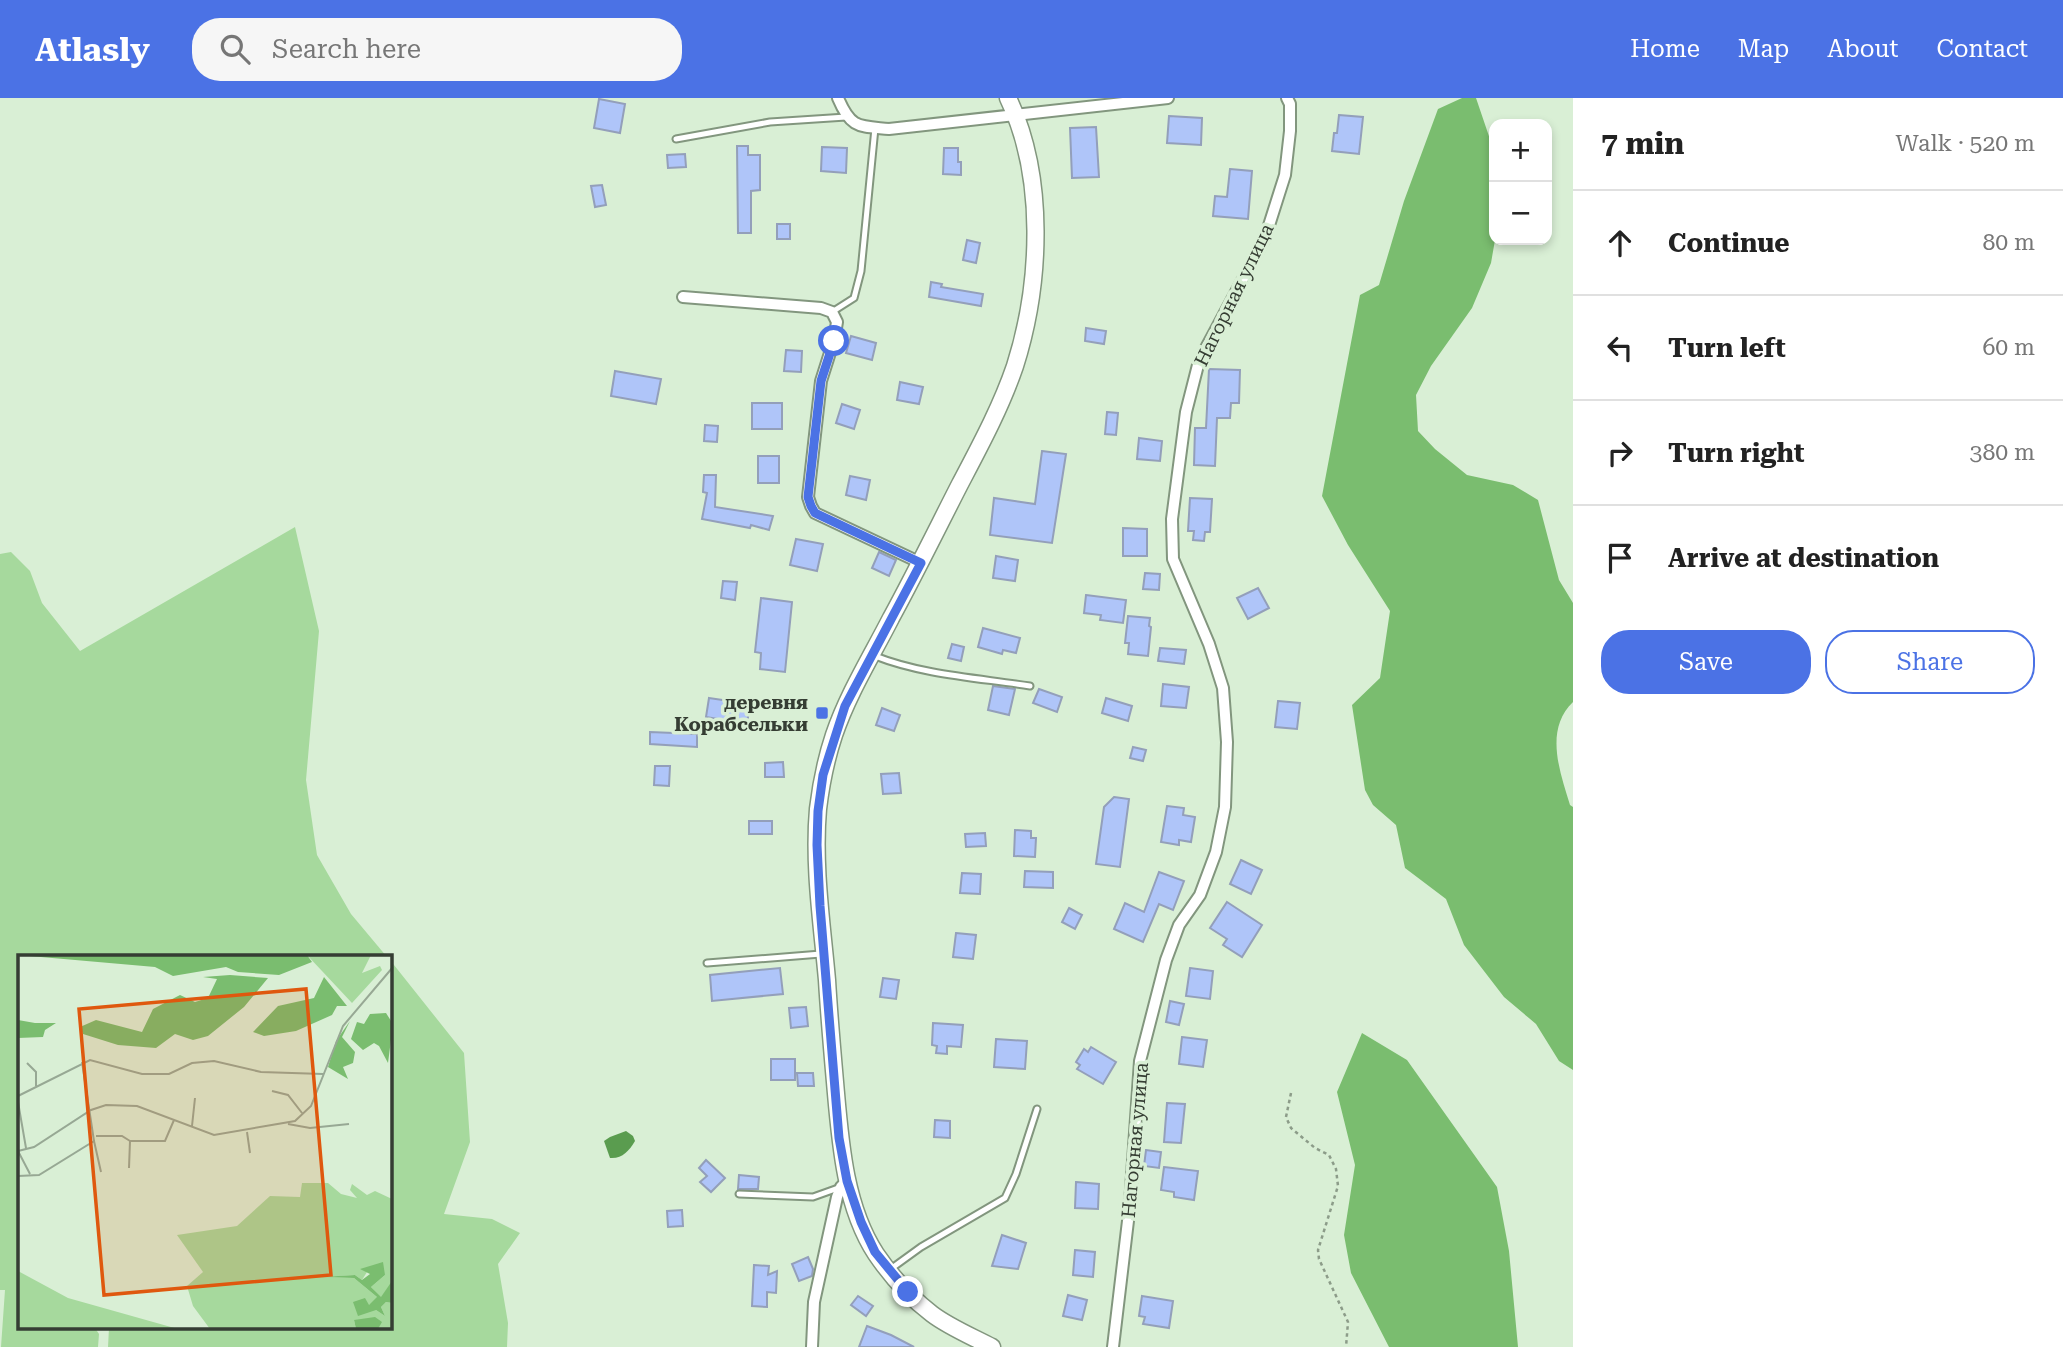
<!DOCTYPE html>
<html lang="en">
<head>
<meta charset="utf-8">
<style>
  :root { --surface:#fff; --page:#f6f6f6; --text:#222; --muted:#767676; --line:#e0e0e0; --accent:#4b72e5 }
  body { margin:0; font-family:"Roboto Serif",serif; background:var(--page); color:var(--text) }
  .controls { position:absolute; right:21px; top:21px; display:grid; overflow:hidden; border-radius:14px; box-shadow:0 4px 10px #0003 }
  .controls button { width:63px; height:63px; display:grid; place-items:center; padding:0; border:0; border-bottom:2px solid var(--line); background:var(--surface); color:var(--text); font:35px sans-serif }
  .stop { position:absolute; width:21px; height:21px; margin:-16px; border:5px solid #4b72e5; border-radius:50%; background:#fff }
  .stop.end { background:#4b72e5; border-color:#fff; box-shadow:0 2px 7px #0008 }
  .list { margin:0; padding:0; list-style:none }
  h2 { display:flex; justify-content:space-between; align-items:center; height:91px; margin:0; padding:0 28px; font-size:30px }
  h2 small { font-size:23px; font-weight:400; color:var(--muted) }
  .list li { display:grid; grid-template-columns:46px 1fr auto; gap:21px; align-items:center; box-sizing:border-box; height:105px; padding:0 28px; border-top:2px solid var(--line) }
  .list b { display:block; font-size:26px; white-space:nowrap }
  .list em { font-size:23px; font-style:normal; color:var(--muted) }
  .actions { display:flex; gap:14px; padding:21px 28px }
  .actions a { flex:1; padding:16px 0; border:2px solid var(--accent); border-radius:28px; text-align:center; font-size:24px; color:var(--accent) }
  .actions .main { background:var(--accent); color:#fff }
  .icon { flex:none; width:38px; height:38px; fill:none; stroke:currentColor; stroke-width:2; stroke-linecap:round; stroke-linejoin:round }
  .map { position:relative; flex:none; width:1573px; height:1249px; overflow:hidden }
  header { display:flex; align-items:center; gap:42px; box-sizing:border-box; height:98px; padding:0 35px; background:var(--accent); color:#fff }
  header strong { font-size:33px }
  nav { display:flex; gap:38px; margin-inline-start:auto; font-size:24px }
  .search { width:490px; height:63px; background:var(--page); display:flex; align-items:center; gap:18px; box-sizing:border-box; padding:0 24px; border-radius:28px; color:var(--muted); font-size:26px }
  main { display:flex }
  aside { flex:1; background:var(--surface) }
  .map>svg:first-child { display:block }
</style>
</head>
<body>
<header>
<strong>Atlasly</strong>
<div class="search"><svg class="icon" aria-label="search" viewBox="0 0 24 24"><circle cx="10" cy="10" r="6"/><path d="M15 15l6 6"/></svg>Search here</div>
<nav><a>Home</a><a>Map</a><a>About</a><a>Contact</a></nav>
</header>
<main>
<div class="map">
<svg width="1573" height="1249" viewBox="0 0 1573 1249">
  <rect width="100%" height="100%" fill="#d9efd5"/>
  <g fill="#a6d99d">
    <path d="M295,429l24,104 -13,149 11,75 34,59 36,43h-368v371h76l4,6 -1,13h-97l4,-57h-5v-736l11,-2 19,19 12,32 38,48z"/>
    <path d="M390,862l74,93 6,89 -26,72 48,5 28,14 -22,31 10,59 -1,24h-399l1,-19h281z"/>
  </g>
  <g fill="#7abd6f">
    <path d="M1462,0h14l18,53 1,89 -4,23 -19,45 -41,58 -15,29 2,36 17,18 32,26 46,10 25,15 21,80 14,23v99c-29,28 -13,70 -3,103l3,2v263l-14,-9 -23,-37 -32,-27 -40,-52 -18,-46 -41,-31 -9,-43 -23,-20 -8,-15 -13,-85 28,-27 10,-67 -42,-66 -26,-49 38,-201 19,-10 25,-84 34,-92z"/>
    <path d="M1362,935l45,27 90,127 12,64 9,96h-129l-38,-74 -7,-38 11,-70 -18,-73z"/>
  </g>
  <path fill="#5a9c4f" d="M626,1033l7,5 2,5c-6,10 -13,18 -25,17l-6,-17 6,-4z"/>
  <g fill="#afc5f9" stroke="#939fba" stroke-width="2">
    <path d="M599,1l26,5 -5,29 -26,-5z"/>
    <path d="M1339,17l24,2 -4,37 -27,-3 2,-18h3z"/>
    <path d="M1169,18l33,2 -1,27 -34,-2z"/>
    <path d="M1096,29l3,50 -27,1 -2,-50z"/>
    <path d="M737,48h11v9h12v35l-9,1v42h-13z"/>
    <path d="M822,49l25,1 -1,25 -25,-2z"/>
    <path d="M944,50h14v14h3v13l-18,-1z"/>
    <path d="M685,56l1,13 -18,1 -1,-13z"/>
    <path d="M1230,71l22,2 -4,48 -35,-3 2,-20 12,1z"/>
    <path d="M602,87l4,20 -11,2 -4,-21z"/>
    <rect x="777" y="126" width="13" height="15"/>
    <path d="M967,142l13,3 -4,20 -13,-3z"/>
    <path d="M931,184l11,2 -1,3 42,7 -2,12 -52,-9z"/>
    <path d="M1086,230l20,3 -2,13 -19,-3z"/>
    <path d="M851,238l25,7 -4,17 -26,-7z"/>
    <path d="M786,252l16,1 -1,21 -17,-1z"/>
    <path d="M1209,271l31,1 -1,33h-8l-1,15h-13l-2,48 -21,-1 1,-37h11z"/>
    <path d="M615,273l46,8 -5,25 -45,-8z"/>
    <path d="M900,284l23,5 -4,17 -22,-4z"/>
    <rect x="752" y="305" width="30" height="26"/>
    <path d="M842,306l18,6 -6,19 -18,-6z"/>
    <path d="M1107,314l11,1 -2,22 -11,-1z"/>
    <path d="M705,327l13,1 -1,16 -13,-1z"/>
    <path d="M1139,340l23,3 -2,20 -23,-2z"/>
    <path d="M1042,353l24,3 -14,89 -62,-8 4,-37 41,6z"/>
    <rect x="758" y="358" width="21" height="27"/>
    <path d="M704,377h12l-1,32 58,9 -4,14 -18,-5 -1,3 -48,-9 5,-26 -4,-1z"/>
    <path d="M850,378l20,4 -4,20 -20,-5z"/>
    <path d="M1190,400l22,1 -2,33h-5l-1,9 -11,-1 1,-9h-6z"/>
    <path d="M1123,430l24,1v27h-24z"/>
    <path d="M796,441l27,5 -6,27 -27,-6z"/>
    <path d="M879,454l17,8 -7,16 -17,-8z"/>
    <path d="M996,458l22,4 -3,21 -22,-3z"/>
    <path d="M1145,475l15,1 -1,16 -16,-1z"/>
    <path d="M723,483l14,1 -2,18 -14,-2z"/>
    <path d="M1258,490l11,20 -21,11 -11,-21z"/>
    <path d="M1086,497l40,5 -3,23 -23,-3 1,-5 -17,-2z"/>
    <path d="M761,500l31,4 -7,70 -25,-3 1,-16 -6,-1z"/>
    <path d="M1128,518l22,2 -1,8 2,1 -3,29 -20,-2 1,-11h-4z"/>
    <path d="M983,530l37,10 -4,15 -13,-3 -1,4 -24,-7z"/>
    <path d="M952,546l12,3 -3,14 -13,-3z"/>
    <path d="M1160,550l26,2 -2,14 -26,-3z"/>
    <path d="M1163,586l26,3 -3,21 -25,-2z"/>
    <path d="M993,588l22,3 -6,26 -21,-5z"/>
    <path d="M1039,591l23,8 -5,15 -24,-9z"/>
    <path d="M709,600l41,6 -3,20 -41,-7z"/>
    <path d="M1106,600l26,8 -4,15 -26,-8z"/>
    <path d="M1278,603l22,2 -3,26 -22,-2z"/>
    <path d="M882,610l18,7 -6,16 -18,-6z"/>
    <path d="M650,634l47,2v13l-47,-3z"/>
    <path d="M1133,649l13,3 -3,11 -13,-3z"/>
    <path d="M783,664l1,15h-19v-14z"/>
    <path d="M655,668h15l-1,20 -15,-1z"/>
    <path d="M899,675l2,20 -18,1 -2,-20z"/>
    <path d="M1114,699l15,2 -9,68 -24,-3 8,-57z"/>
    <path d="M1167,708l17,2 -1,7 12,2 -4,25 -12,-2v5l-18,-3z"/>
    <rect x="749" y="723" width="23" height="13"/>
    <path d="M1015,732l16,1v7h5l-1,19 -21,-1z"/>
    <path d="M985,735l1,13 -20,1 -1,-13z"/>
    <path d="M1241,762l21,10 -11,24 -21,-10z"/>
    <path d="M1025,773l28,1v16l-29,-1z"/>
    <path d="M1159,774l25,9 -11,29 -14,-6 -16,38 -29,-13 11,-26 19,9z"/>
    <path d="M962,775l19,1 -1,20 -20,-1z"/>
    <path d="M1227,804l35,23 -20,32 -19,-12 4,-6 -17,-11z"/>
    <path d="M1069,810l13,7 -7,14 -13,-7z"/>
    <path d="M956,835l20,2 -3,24 -20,-2z"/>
    <path d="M780,870l3,26 -71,7 -2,-26z"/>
    <path d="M1190,870l23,3 -3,28 -24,-3z"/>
    <path d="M883,880l16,2 -3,19 -16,-2z"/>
    <path d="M1170,903l14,3 -5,21 -13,-3z"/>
    <path d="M806,909l2,19 -17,2 -2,-20z"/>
    <path d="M933,925l30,2 -2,22 -14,-1v8l-11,-1 1,-7 -5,-1z"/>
    <path d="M1182,939l25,3 -4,27 -24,-3z"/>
    <path d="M996,941l31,2 -2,28 -31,-2z"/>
    <path d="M1091,949l25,15 -13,22 -26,-15 3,-4 -4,-3 8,-13 4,3z"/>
    <rect x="771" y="961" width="24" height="21"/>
    <path d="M797,975h16l1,13h-16z"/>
    <path d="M1167,1005l18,1 -4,39 -17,-1z"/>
    <path d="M935,1022l15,1v17l-16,-1z"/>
    <path d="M1146,1052l15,2 -2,16 -15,-2z"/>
    <path d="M706,1062l19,18 -14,14 -11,-10 7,-6 -8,-8z"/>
    <path d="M1164,1069l34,4 -4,29 -20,-3v-5l-13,-2z"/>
    <path d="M739,1077l20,2 -1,12h-20z"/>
    <path d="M1076,1084l23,2 -1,25 -23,-1z"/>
    <path d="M682,1112l1,16 -15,1 -1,-16z"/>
    <path d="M1002,1137l24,8 -8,26 -26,-3z"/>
    <path d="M1075,1152l20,2 -2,25 -20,-2z"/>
    <path d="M808,1159l5,12 -1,7 -13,5 -7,-17z"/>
    <path d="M754,1167l15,1 -1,9 9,-4 -1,22 -9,-1v15l-15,-1z"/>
    <path d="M1068,1197l19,5 -5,20 -19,-4z"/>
    <path d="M858,1198l15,10 -7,10 -15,-11z"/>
    <path d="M1142,1198l31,5 -4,27 -26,-4 2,-7 -6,-1z"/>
    <path d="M867,1228l24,9 23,12h-55z"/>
  </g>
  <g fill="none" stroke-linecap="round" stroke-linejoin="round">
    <defs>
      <g id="lane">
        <path d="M676,41l94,-17 76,-5"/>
        <path d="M832,214l22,-14 7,-27 14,-143"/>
        <path d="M875,558c48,19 104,22 155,30"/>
        <path d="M707,865l114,-9"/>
        <path d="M739,1096l74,3 28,-10"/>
        <path d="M892,1170l29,-21 84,-49 11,-24 21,-65"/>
      </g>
      <g id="street">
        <path d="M838,0c13,31 21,28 51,31l279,-31"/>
        <path d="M683,199l138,11 11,4 5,10 -3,18 -13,41 -13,116 3,9 4,7 106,50"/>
        <path d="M812,1249l2,-45 23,-105 4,-10 6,-6"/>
        <path d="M1113,1249l17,-143 10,-143 26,-101 13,-35 21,-30 16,-43 9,-45 2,-65 -4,-54 -14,-44 -36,-85 -1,-40 14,-107 13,-51 66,-123 20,-63 5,-44v-27l-3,-6"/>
      </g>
      <path id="secondary" d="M992,1249c-19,-10 -43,-20 -60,-33 -21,-16 -41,-38 -56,-60 -32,-49 -36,-115 -41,-172 -3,-34 -6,-68 -8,-102 -5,-56 -14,-115 -9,-171 3,-25 8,-50 16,-74 14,-41 37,-78 57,-117 24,-44 46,-89 69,-134 20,-38 41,-77 55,-118 26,-82 31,-189 -7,-268"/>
    </defs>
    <use href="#lane" stroke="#82967e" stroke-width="9"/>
    <use href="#street" stroke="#82967e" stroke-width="14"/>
    <use href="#secondary" stroke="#82967e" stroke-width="19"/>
    <path stroke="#8c9c89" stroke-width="2.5" stroke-dasharray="3.5 3.5" stroke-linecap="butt" d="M1291,995l-5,24 5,11 24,20 14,7 7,14 2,17 -20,64 1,9 29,63 -2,25"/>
    <use href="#lane" stroke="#fff" stroke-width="5"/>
    <use href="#street" stroke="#fff" stroke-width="10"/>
    <use href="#secondary" stroke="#fff" stroke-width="16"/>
  </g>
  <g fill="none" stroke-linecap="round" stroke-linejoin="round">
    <path stroke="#4b72e5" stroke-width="9" d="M834,243l-13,40 -13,116 3,9 4,7 106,50 -76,143 -22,69 -5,36 -1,34 3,61 19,232 8,43 14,41 14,30 33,40"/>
  </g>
  <rect fill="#4b72e5" stroke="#d9efd5" stroke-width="2.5" x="815" y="608" width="14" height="14" rx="3.5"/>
  <g text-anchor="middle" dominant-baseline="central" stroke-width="7" stroke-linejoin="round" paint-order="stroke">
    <g font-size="19" fill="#353d33" stroke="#d9efd5">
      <text transform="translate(1234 197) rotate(-64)">Нагорная улица</text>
      <text transform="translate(1135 1042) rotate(-85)">Нагорная улица</text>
    </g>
    <g font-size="19" font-weight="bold" fill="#353d33" stroke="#d9efd5" text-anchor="end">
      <text x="808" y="604">деревня<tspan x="808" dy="22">Корабсельки</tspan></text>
    </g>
  </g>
  <g transform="translate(18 857)">
    <rect width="374" height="374" fill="#d9efd5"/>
    <path d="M289,0h64l-9,18 18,-7 2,4 -30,33zM284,228h26l13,11 16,4 -7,-8 2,-6 15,11 8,-4 17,8 1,82 -12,17 -10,-11 14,-12 -18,-3 -5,8 -7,-5 -33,2 32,1 23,19v5l-8,3 -8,-7 15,12 9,6 -4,-9 5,-5 6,1v26h-14l3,-7 -27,-2 2,9h-146l-17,-23 -6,-20 16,-14 -26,-37 60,-9 33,-30 30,1zM0,316l50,27 110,31h-160z" fill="#a6d99d"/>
    <path d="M0,0h289l5,7 -33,13 -41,-3 -12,-5 -53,9 -18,-9zM212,20l38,3 -24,29 -36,29 -15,4 -18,-6 -19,14 -38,-3 -35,-11 -3,-7 16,-7 46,12 11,-23 27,-14 15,7 13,-4 9,-19 -14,-2zM306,22l23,29h-10l-5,9 -36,16 -32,5 -11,-4 25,-26 36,-8zM368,58l7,11 -5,39 -9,-17 -5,-3 -11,7 -12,-11 6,-17 7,2 6,-10zM0,65l17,3h21l-11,7 -2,7 -25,1zM332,66l-8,16 13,15 -2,11 -10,4 5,12 -20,-12 8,-26zM365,307l2,13 -14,12 10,10 11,-16v22l-6,-1 -5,5 4,9 -9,-6 -18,6 -5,-14 12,-4 4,7 8,-8 -23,-19 -33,-1 34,-2 7,5 8,-6 -10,-5zM357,362l7,5 -4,7h-22l-2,-9z" fill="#7abd6f"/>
    <path fill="none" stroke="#97a894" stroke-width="2" d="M9,108l9,9v14M254,136l16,4 14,18M0,141l72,-36 52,14h27l23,-11 22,-2 47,11 62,2M0,147l8,46M270,169l22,4 39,-4M174,171l3,-28M229,177l3,21M78,181h26l8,5M76,186l7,31M0,196l12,23M0,196l16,-4 57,-37 15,-5 31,1 77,29 81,-14 16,-15 32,-80 50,-59M111,213l1,-27h35l9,-21M0,221l21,-1 55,-34 -12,-79"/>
    <path fill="#df580e" fill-opacity="0.15" stroke="#df580e" stroke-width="3.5" d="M288,34l25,286 -227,20 -25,-286z"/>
    <rect width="374" height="374" fill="none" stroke="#353d33" stroke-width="3.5"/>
  </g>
</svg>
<div class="controls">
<button>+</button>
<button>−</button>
</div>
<div class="stop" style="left:834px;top:243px"></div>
<div class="stop end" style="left:908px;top:1194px"></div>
</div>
<aside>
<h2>7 min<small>Walk · 520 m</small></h2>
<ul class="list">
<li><svg class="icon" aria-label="ahead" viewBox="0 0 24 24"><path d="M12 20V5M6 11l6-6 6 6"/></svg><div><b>Continue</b></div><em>80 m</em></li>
<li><svg class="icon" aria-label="left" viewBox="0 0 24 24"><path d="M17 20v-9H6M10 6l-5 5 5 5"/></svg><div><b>Turn left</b></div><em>60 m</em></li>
<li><svg class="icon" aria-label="right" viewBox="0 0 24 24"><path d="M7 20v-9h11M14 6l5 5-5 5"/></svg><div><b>Turn right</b></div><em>380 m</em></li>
<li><svg class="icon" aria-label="arrive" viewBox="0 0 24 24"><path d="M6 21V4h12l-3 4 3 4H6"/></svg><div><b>Arrive at destination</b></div></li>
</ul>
<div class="actions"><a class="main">Save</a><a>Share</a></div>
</aside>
</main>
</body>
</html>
